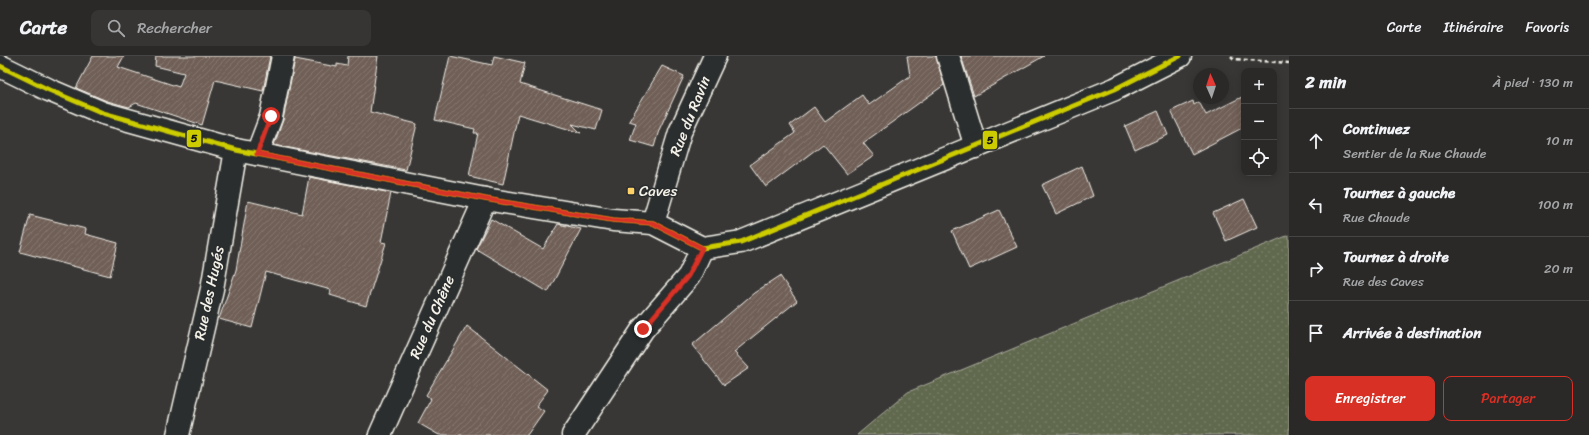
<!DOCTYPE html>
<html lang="fr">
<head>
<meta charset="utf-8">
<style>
  :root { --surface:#2a2928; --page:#363534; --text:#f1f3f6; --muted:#a5a6a8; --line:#464545; --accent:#d93025 }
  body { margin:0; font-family:Sriracha,sans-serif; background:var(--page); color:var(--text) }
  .controls { position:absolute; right:12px; top:12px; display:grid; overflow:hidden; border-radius:8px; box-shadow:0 2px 10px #0003 }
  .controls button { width:36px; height:36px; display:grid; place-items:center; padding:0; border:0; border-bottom:1px solid var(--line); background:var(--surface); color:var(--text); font:20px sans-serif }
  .compass { position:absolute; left:1193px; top:12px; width:36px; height:36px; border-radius:50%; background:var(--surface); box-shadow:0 2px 10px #0003; rotate:357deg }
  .stop { position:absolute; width:12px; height:12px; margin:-9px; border:3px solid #d93025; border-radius:50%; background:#fff }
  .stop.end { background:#d93025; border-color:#fff; box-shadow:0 1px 4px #0008 }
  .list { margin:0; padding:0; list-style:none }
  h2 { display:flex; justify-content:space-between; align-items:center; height:52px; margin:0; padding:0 16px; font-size:17px }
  h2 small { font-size:13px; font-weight:400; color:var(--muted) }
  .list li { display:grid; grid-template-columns:26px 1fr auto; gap:12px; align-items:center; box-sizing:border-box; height:64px; padding:0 16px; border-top:1px solid var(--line) }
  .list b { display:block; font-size:15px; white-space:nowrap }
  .list p { margin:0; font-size:13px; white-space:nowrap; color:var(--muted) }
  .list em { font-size:13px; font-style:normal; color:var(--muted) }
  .actions { display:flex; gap:8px; padding:12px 16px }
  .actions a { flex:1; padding:9px 0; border:1px solid var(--accent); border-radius:8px; text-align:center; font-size:14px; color:var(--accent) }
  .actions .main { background:var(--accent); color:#fff }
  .icon { flex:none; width:22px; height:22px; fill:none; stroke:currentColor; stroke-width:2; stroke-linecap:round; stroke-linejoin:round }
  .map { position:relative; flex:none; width:1289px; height:379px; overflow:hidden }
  header { display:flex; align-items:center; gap:24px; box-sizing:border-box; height:56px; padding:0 20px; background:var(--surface); border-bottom:1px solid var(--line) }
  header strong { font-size:19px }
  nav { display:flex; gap:22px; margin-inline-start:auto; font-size:14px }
  .search { width:280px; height:36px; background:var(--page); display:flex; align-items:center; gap:10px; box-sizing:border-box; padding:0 14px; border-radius:8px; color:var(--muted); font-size:15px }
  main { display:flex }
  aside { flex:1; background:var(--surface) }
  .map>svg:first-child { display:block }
</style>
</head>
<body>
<header>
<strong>Carte</strong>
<div class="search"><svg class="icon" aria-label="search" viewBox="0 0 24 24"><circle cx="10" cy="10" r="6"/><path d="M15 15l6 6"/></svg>Rechercher</div>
<nav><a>Carte</a><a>Itinéraire</a><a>Favoris</a></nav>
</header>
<main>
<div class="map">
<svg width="1289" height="379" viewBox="0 0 1289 379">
  <defs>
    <pattern id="grass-dots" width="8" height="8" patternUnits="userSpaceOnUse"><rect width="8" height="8" fill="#60684e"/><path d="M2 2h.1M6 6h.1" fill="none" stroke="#777e68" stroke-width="1.8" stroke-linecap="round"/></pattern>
    <pattern id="building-hatch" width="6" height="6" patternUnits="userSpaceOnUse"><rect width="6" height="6" fill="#6f5e57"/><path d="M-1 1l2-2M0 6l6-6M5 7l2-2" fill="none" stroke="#84766f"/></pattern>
  </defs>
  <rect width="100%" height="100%" fill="#383736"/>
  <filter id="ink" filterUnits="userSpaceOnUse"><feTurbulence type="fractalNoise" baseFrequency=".025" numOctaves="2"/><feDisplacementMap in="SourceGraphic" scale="8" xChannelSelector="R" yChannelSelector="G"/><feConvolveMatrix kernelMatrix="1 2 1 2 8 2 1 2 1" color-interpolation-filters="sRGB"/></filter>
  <g filter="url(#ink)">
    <path fill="url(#grass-dots)" stroke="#aaac9b" d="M1289,179v200h-432l51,-43z"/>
    <g fill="url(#building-hatch)" stroke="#f4f1e8">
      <path d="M93,0h31l-6,11 61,20 5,-14 -29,-7 1,-10h114l-7,35 -48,-11 -13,45 -66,-22 -7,4 -22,-6 -31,-13z"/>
      <path d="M348,0h30l-8,56 47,12 -11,46 -132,-25 9,-25 12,-61 42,8v-3l10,2z"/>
      <path d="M450,0l42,9 2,-9 31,7 -5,21 82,26 -6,20 -24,-6 9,9 -63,-19 -15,70 -34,-8 9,-43h-4l1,-4 -40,-9z"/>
      <path d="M907,0h29l8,29 -81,58 11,13 -27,18 -24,-30 -57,43 -16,-22 45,-32 -5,-8 24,-18 11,15 37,-27 7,10 41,-29z"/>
      <path d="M961,0h83l-70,40z"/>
      <path d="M662,10l22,10 -25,54 -5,17 -24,-7 6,-17 -7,-2z"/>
      <path d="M1244,40v31l-52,27 -21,-43 22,-10 1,4 5,-3 7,13z"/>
      <path d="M1158,55l10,24 -33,15 -10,-24z"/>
      <path d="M1082,110l11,30 -37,18 -14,-29z"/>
      <path d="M309,121l82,16 -10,49 5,1 -20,63 -36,-11 1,-5 -65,-18 -14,56 -33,-9 17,-49 12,-69 54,13z"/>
      <path d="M1244,143l13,28 -31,14 -13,-28z"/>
      <path d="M999,154l18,37 -48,22 -17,-38z"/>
      <path d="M30,159l56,14 -1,5 33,9 -8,33 -90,-24z"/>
      <path d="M491,163l52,30 15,-25 23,5 -33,63 -72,-43z"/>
      <path d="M780,220l17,25 -63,51 15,16 -25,17 -32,-40 62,-52z"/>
      <path d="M467,270l81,64 -12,16 8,5 -17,24h-88l-21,-12 13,-24 -5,-4z"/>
    </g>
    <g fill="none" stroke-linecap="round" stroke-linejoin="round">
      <defs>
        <g id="minor">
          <path d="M948,0l28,91"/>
          <path d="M0,10l49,24 54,23 133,37 249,49 128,21 40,3 49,25"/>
          <path d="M257,98l14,-37 12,-61"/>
          <path d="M653,167l27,-91 35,-76"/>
          <path d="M702,192l39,-6 374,-153 65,-33"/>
          <path d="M178,379l34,-146 24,-139"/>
          <path d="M380,379l105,-236"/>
          <path d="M573,379l70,-106 46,-53 13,-28"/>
        </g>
      </defs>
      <use href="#minor" stroke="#f4f1e8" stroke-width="25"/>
      <path stroke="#f4f1e8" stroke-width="2.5" stroke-dasharray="4 3" stroke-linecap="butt" d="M1231,0l3,3 55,4"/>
      <use href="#minor" stroke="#2a2d2e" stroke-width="22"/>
      <defs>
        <path id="bus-1" d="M0,10l49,24 54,23 133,37 249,49 128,21 40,3 49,25 39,-6 374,-153 65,-33"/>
      </defs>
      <use href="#bus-1" stroke="#2a2d2e" stroke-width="8"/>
      <use href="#bus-1" stroke="#cc0" stroke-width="5"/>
    </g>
  </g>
  <g fill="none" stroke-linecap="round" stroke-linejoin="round" filter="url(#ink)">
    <path stroke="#d93025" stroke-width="5" d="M271,60l-14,38 228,45 128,21 40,3 49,25 -14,28 -45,53"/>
  </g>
  <rect fill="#ffd166" stroke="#2a2d2e" stroke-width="1.5" x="627" y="131" width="8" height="8" rx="2"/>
  <g text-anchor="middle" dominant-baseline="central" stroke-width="3" stroke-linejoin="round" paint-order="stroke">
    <g font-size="15" fill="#f4f1e8" stroke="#2a2d2e">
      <text transform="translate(690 60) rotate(-68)">Rue du Ravin</text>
      <text transform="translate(209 237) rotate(-78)">Rue des Hugés</text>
      <text transform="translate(432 261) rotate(-66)">Rue du Chêne</text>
    </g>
    <g font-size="15" fill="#f4f1e8" stroke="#2a2d2e" text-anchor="start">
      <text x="639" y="135">Caves</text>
    </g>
  </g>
  <g stroke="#2a2d2e" stroke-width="1.5">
    <rect x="186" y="73" width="16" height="19" rx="4" fill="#cc0"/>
    <rect x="982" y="74" width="16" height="20" rx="4" fill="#cc0"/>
  </g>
  <g font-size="11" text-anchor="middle" font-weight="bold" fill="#111">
    <text x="194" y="86">5</text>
    <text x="990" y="88">5</text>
  </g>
</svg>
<div class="controls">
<button>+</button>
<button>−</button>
<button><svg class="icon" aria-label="locate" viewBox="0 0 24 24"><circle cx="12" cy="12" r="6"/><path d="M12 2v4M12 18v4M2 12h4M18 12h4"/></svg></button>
</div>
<svg class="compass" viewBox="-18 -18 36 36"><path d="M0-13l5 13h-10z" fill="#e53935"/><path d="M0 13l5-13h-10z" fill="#a5a6a8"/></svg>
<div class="stop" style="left:271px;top:60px"></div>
<div class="stop end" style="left:643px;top:273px"></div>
</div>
<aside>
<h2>2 min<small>À pied · 130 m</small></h2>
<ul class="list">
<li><svg class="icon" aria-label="ahead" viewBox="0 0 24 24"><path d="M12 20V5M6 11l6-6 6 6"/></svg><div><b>Continuez</b><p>Sentier de la Rue Chaude</p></div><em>10 m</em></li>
<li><svg class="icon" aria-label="left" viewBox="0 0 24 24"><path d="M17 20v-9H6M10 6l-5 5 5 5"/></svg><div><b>Tournez à gauche</b><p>Rue Chaude</p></div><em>100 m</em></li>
<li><svg class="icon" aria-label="right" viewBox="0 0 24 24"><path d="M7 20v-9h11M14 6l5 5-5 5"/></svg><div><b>Tournez à droite</b><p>Rue des Caves</p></div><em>20 m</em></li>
<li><svg class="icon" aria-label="arrive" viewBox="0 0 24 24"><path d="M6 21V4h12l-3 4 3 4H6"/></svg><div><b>Arrivée à destination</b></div></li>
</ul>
<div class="actions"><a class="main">Enregistrer</a><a>Partager</a></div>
</aside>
</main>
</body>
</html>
